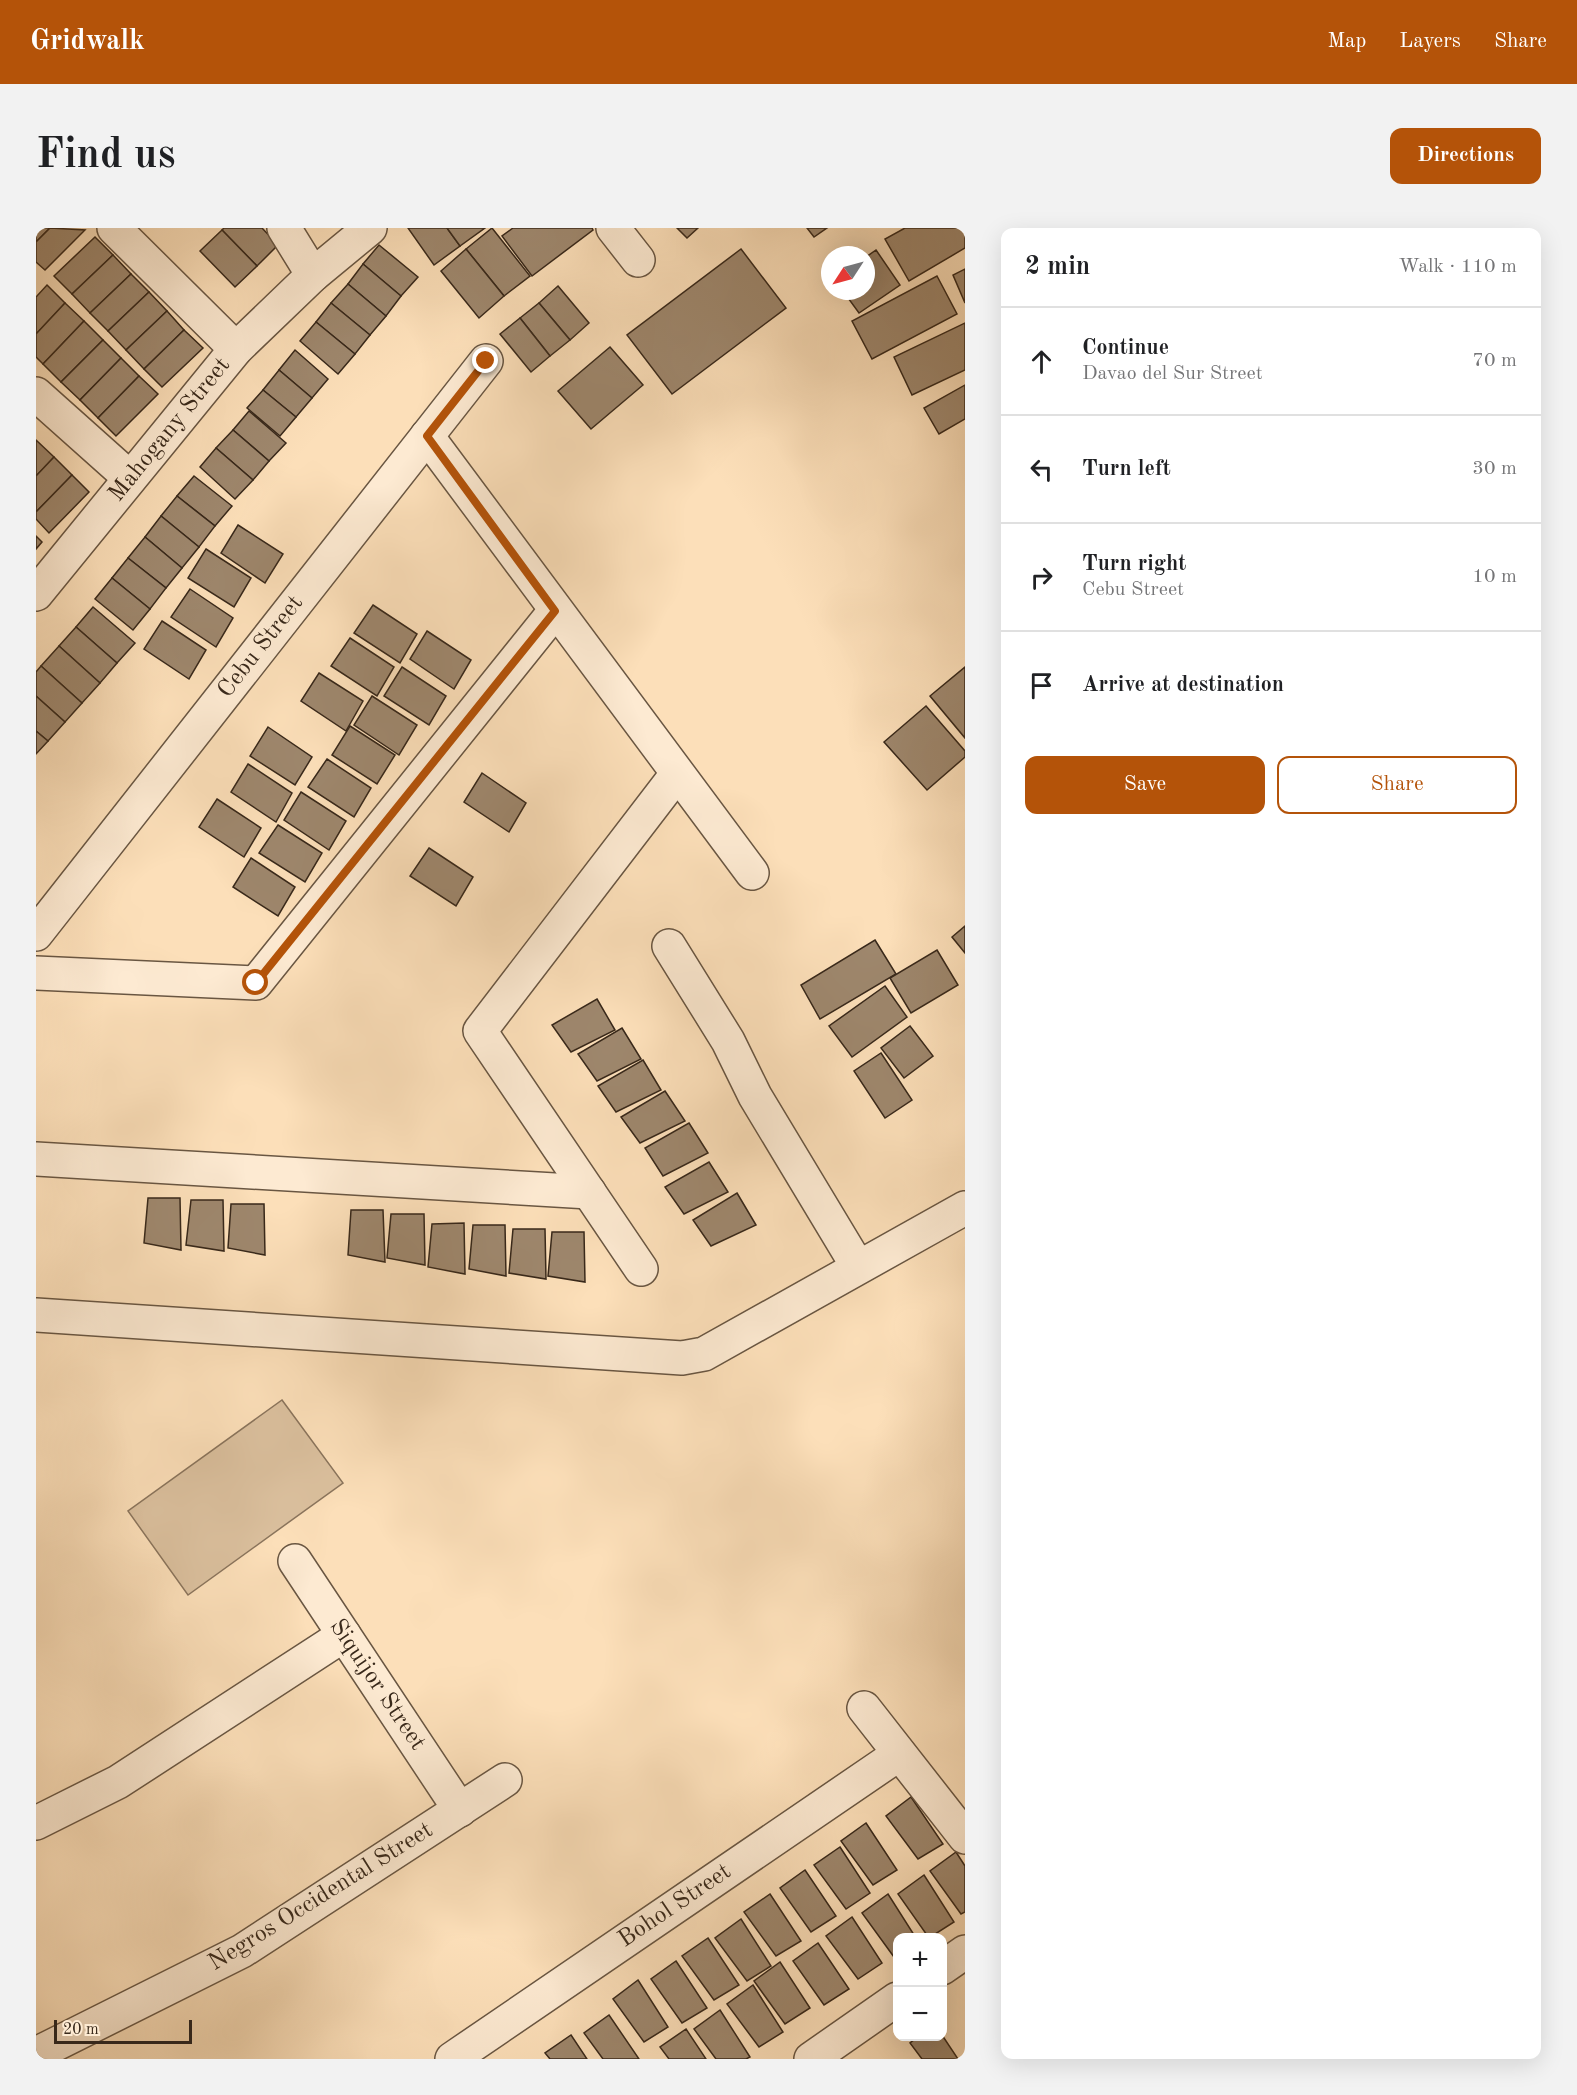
<!DOCTYPE html>
<html lang="en">
<head>
<meta charset="utf-8">
<style>
  :root { --surface:#fff; --page:#f2f2f2; --text:#202124; --muted:#757577; --line:#e0e0e0; --accent:#b45309 }
  body { margin:0; font-family:"Old Standard TT",serif; background:var(--page); color:var(--text) }
  .controls { position:absolute; right:18px; bottom:18px; display:grid; overflow:hidden; border-radius:12px; box-shadow:0 6px 24px #0002 }
  .controls button { width:54px; height:54px; display:grid; place-items:center; padding:0; border:0; border-bottom:2px solid var(--line); background:var(--surface); color:var(--text); font:30px sans-serif }
  .compass { position:absolute; left:785px; top:18px; width:54px; height:54px; border-radius:50%; background:var(--surface); box-shadow:0 6px 24px #0002; rotate:234deg }
  .scale { position:absolute; left:18px; bottom:15px; width:138px; box-sizing:border-box; padding-left:6px; border:3px solid #38281a; border-top:0; font-size:16px; line-height:21px; white-space:nowrap; color:#38281a; -webkit-text-stroke:4px #fdead2; paint-order:stroke }
  .stop { position:absolute; width:18px; height:18px; margin:-14px; border:4px solid #b45309; border-radius:50%; background:#fff }
  .stop.end { background:#b45309; border-color:#fff; box-shadow:0 2px 6px #0008 }
  .list { margin:0; padding:0; list-style:none }
  h2 { display:flex; justify-content:space-between; align-items:center; height:78px; margin:0; padding:0 24px; font-size:26px }
  h2 small { font-size:20px; font-weight:400; color:var(--muted) }
  .list li { display:grid; grid-template-columns:39px 1fr auto; gap:18px; align-items:center; box-sizing:border-box; height:108px; padding:0 24px; border-top:2px solid var(--line) }
  .list b { display:block; font-size:22px; white-space:nowrap }
  .list p { margin:0; font-size:20px; white-space:nowrap; color:var(--muted) }
  .list em { font-size:20px; font-style:normal; color:var(--muted) }
  .actions { display:flex; gap:12px; padding:18px 24px }
  .actions a { flex:1; padding:14px 0; border:2px solid var(--accent); border-radius:12px; text-align:center; font-size:21px; color:var(--accent) }
  .actions .main { background:var(--accent); color:#fff }
  .icon { flex:none; width:33px; height:33px; fill:none; stroke:currentColor; stroke-width:2; stroke-linecap:round; stroke-linejoin:round }
  .map { position:relative; flex:none; width:929px; height:1831px; overflow:hidden; border-radius:12px }
  header { display:flex; align-items:center; gap:36px; box-sizing:border-box; height:84px; padding:0 30px; background:var(--accent); color:#fff }
  header strong { font-size:28px }
  nav { display:flex; gap:33px; margin-inline-start:auto; font-size:21px }
  .intro { display:flex; align-items:center; justify-content:space-between; box-sizing:border-box; height:144px; padding:0 36px }
  h1 { margin:0; font-size:42px }
  .button { padding:15px 27px; border-radius:12px; background:var(--accent); color:#fff; font-size:21px; font-weight:700 }
  main { display:flex; gap:36px; padding:0 36px }
  aside { flex:1; background:var(--surface); border-radius:12px; box-shadow:0 6px 24px #0002 }
  .map>svg:first-child { display:block }
</style>
</head>
<body>
<header>
<strong>Gridwalk</strong>
<nav><a>Map</a><a>Layers</a><a>Share</a></nav>
</header>
<div class="intro"><h1>Find us</h1><a class="button">Directions</a></div>
<main>
<div class="map">
<svg width="929" height="1831" viewBox="0 0 929 1831">
  <rect width="100%" height="100%" fill="#fcdfb9"/>
  <filter id="stains"><feTurbulence type="fractalNoise" baseFrequency=".00333" numOctaves="4"/><feColorMatrix values="0 0 0 0 .2 0 0 0 0 .09 0 0 0 0 .02 0 0 0 .5 -.17"/></filter>
  <radialGradient id="worn" r=".72"><stop offset=".6" stop-color="#630" stop-opacity="0"/><stop offset="1" stop-color="#630" stop-opacity=".3"/></radialGradient>
  <path fill="#dbc09e" stroke="#8a745c" stroke-width="1.5" d="M246,1172l61,83 -155,112 -60,-84z"/>
  <g fill="#9e876d" stroke="#38281a" stroke-width="1.5">
    <path d="M0,0h14l-14,14z"/>
    <path d="M14,0l35,2 -40,40 -9,-8v-20z"/>
    <path d="M188,0h38l16,17 -21,21 -35,-36z"/>
    <path d="M372,0h39l13,18 -26,19z"/>
    <path d="M411,0h38l-25,18z"/>
    <path d="M456,0l38,48 -26,20 -38,-47z"/>
    <path d="M477,0h79l1,2 -61,46 -30,-40z"/>
    <path d="M641,0h21l-11,10z"/>
    <path d="M771,0h20l-13,9z"/>
    <path d="M869,0h60v20l-56,33 -24,-42z"/>
    <path d="M186,2l35,36 -22,21 -35,-36z"/>
    <path d="M59,9l18,18 -41,39 -18,-18z"/>
    <path d="M343,17l39,32 -17,19 -38,-32z"/>
    <path d="M430,21l38,47 -25,22 -38,-47z"/>
    <path d="M705,21l45,59 -114,86 -45,-59z"/>
    <path d="M840,22l24,35 -41,28 -16,-22h23v-34z"/>
    <path d="M77,27l18,19 -41,39 -18,-19z"/>
    <path d="M327,36l38,32 -15,20 -38,-32z"/>
    <path d="M929,41v34l-12,-28z"/>
    <path d="M95,46l18,18 -41,39 -18,-18z"/>
    <path d="M901,48l20,38 -85,45 -20,-38z"/>
    <path d="M312,56l38,32 -16,19 -39,-32z"/>
    <path d="M11,57l18,18 -29,31v-37z"/>
    <path d="M522,58l31,37 -19,17 -31,-37z"/>
    <path d="M113,64l18,19 -41,39 -18,-19z"/>
    <path d="M29,75l19,18 -41,43 -7,-7v-23z"/>
    <path d="M295,75l39,32 -15,19 -39,-32z"/>
    <path d="M503,75l31,37 -20,16 -30,-38z"/>
    <path d="M131,83l17,19 -40,39 -18,-19z"/>
    <path d="M484,90l30,38 -19,16 -31,-38z"/>
    <path d="M48,93l19,19 -42,42 -18,-18z"/>
    <path d="M280,94l39,32 -17,20 -38,-33z"/>
    <path d="M929,95v47l-53,25 -18,-38z"/>
    <path d="M148,102l19,18 -41,39 -18,-18z"/>
    <path d="M67,112l18,18 -41,42 -19,-18z"/>
    <path d="M574,119l33,38 -52,44 -33,-38z"/>
    <path d="M259,122l33,29 -16,19 -33,-28z"/>
    <path d="M85,130l18,18 -41,42 -18,-18z"/>
    <path d="M243,142l33,28 -16,19 -33,-27z"/>
    <path d="M103,148l19,18 -42,42 -18,-18z"/>
    <path d="M929,157v34l-26,15 -15,-26z"/>
    <path d="M227,162l33,27 -16,19 -33,-28z"/>
    <path d="M213,183l37,32 -17,18 -36,-31z"/>
    <path d="M197,202l36,31 -16,19 -37,-32z"/>
    <path d="M0,212l18,17 -18,19z"/>
    <path d="M180,220l37,32 -18,19 -35,-32z"/>
    <path d="M18,229l18,18 -36,37v-36z"/>
    <path d="M36,247l17,17 -40,41 -13,-14v-7z"/>
    <path d="M158,248l38,30 -17,20 -38,-30z"/>
    <path d="M141,268l38,30 -16,21 -38,-31z"/>
    <path d="M125,288l38,31 -17,21 -37,-31z"/>
    <path d="M202,297l45,29 -18,29 -44,-30z"/>
    <path d="M0,308l6,6 -6,7z"/>
    <path d="M109,309l37,31 -16,20 -38,-30z"/>
    <path d="M170,321l45,29 -17,29 -46,-29z"/>
    <path d="M92,330l38,30 -16,21 -38,-31z"/>
    <path d="M76,350l38,31 -17,21 -38,-31z"/>
    <path d="M154,361l43,29 -17,29 -45,-30z"/>
    <path d="M337,377l44,29 -17,29 -46,-30z"/>
    <path d="M57,379l42,36 -18,20 -41,-36z"/>
    <path d="M126,393l44,29 -17,29 -45,-30z"/>
    <path d="M40,399l41,36 -17,20 -41,-37z"/>
    <path d="M391,403l44,29 -17,29 -44,-30z"/>
    <path d="M314,410l44,29 -17,29 -46,-30z"/>
    <path d="M23,418l41,37 -18,20 -41,-37z"/>
    <path d="M5,438l41,37 -17,19 -29,-26v-24z"/>
    <path d="M366,439l44,29 -17,29 -45,-29z"/>
    <path d="M929,439v71l-35,-42z"/>
    <path d="M283,445l44,28 -17,30 -45,-30z"/>
    <path d="M0,468l29,26 -17,19 -12,-10z"/>
    <path d="M336,468l45,29 -18,30 -45,-30z"/>
    <path d="M890,478l39,45v6l-38,33 -43,-48z"/>
    <path d="M314,498l45,29 -18,29 -45,-29z"/>
    <path d="M232,499l44,30 -17,28 -45,-29z"/>
    <path d="M0,503l12,10 -12,13z"/>
    <path d="M291,531l44,29 -17,29 -46,-30z"/>
    <path d="M212,536l44,29 -16,29 -45,-30z"/>
    <path d="M446,545l44,30 -17,29 -45,-30z"/>
    <path d="M265,564l45,29 -17,29 -45,-30z"/>
    <path d="M181,571l44,29 -17,29 -45,-30z"/>
    <path d="M242,597l44,28 -17,29 -46,-29z"/>
    <path d="M393,620l44,29 -17,29 -46,-30z"/>
    <path d="M215,630l44,29 -17,29 -45,-29z"/>
    <path d="M929,698v27l-13,-16z"/>
    <path d="M839,712l21,34 -76,45 -19,-34z"/>
    <path d="M901,722l21,35 -47,28 -21,-35z"/>
    <path d="M849,758l22,31 -55,40 -23,-31z"/>
    <path d="M561,771l18,31 -44,22 -19,-27z"/>
    <path d="M874,798l23,30 -29,22 -23,-30z"/>
    <path d="M586,800l19,31 -44,22 -19,-27z"/>
    <path d="M845,825l31,47 -27,18 -31,-47z"/>
    <path d="M607,832l18,30 -45,22 -18,-26z"/>
    <path d="M629,863l20,30 -45,22 -19,-26z"/>
    <path d="M653,895l19,30 -45,23 -18,-28z"/>
    <path d="M673,934l19,30 -44,22 -19,-27z"/>
    <path d="M701,965l19,32 -45,21 -18,-26z"/>
    <path d="M112,970h32l1,52 -37,-7z"/>
    <path d="M155,972h32l1,51 -38,-6z"/>
    <path d="M195,976h33l1,51 -37,-7z"/>
    <path d="M315,982h32l2,52 -37,-7z"/>
    <path d="M355,986h33l1,51 -38,-7z"/>
    <path d="M428,995l1,51 -37,-7 4,-43z"/>
    <path d="M437,997h32l1,51 -37,-7z"/>
    <path d="M477,1001h32l1,50 -37,-6z"/>
    <path d="M516,1004h32l1,50 -37,-6z"/>
    <path d="M875,1569l32,47 -25,15 -32,-43z"/>
    <path d="M830,1595l31,47 -24,15 -32,-44z"/>
    <path d="M804,1619l30,46 -24,16 -32,-44z"/>
    <path d="M920,1624l9,14v46l-4,2 -31,-43z"/>
    <path d="M769,1642l31,46 -25,16 -31,-44z"/>
    <path d="M888,1647l30,47 -25,16 -31,-44z"/>
    <path d="M734,1666l31,47 -25,15 -32,-44z"/>
    <path d="M852,1666l28,44h-19v16l-3,3 -32,-44z"/>
    <path d="M816,1689l30,46 -24,16 -32,-43z"/>
    <path d="M705,1691l30,47 -24,15 -32,-43z"/>
    <path d="M672,1710l31,47 -25,15 -32,-44z"/>
    <path d="M782,1715l31,46 -25,16 -31,-44z"/>
    <path d="M640,1733l31,47 -25,15 -31,-44z"/>
    <path d="M744,1734l30,46 -25,16 -31,-43z"/>
    <path d="M602,1752l30,47 -24,15 -31,-43z"/>
    <path d="M717,1757l30,47 -24,15 -32,-43z"/>
    <path d="M684,1782l30,47 -4,2h-30l-22,-30z"/>
    <path d="M573,1787l30,44h-36l-19,-26z"/>
    <path d="M650,1801l20,30h-37l-9,-12z"/>
    <path d="M535,1807l16,24h-37l-5,-6z"/>
    <path d="M906,1807l16,24h-36l-12,-16 9,-7z"/>
  </g>
  <g fill="none" stroke-linecap="round" stroke-linejoin="round">
    <defs>
      <g id="street">
        <path d="M78,0l122,121"/>
        <path d="M248,0l29,47"/>
        <path d="M577,0l25,32"/>
        <path d="M0,166l94,84"/>
        <path d="M391,208l325,437"/>
        <path d="M0,366l200,-245 77,-74 57,-47"/>
        <path d="M0,706l450,-573"/>
        <path d="M633,718l59,95 27,55 103,171"/>
        <path d="M0,745l220,10 299,-372"/>
        <path d="M0,931l553,33"/>
        <path d="M605,1041l-161,-238 197,-257"/>
        <path d="M0,1087l646,43 22,-4 261,-146"/>
        <path d="M259,1333l165,249"/>
        <path d="M828,1480l101,129"/>
        <path d="M0,1595l82,-41 226,-147"/>
        <path d="M906,1740l23,-16"/>
        <path d="M0,1826l206,-103 263,-171"/>
        <path d="M416,1831l447,-305"/>
        <path d="M775,1831l86,-60"/>
      </g>
    </defs>
    <use href="#street" stroke="#695642" stroke-width="36"/>
    <use href="#street" stroke="#fdead2" stroke-width="33"/>
  </g>
  <g fill="none" stroke-linecap="round" stroke-linejoin="round">
    <path stroke="#b45309" stroke-width="8" d="M220,755l299,-372 -128,-175 59,-75"/>
  </g>
  <g text-anchor="middle" dominant-baseline="central" stroke-width="4.5" stroke-linejoin="round" paint-order="stroke">
    <g font-size="24" fill="#38281a" stroke="#fdead2">
      <text transform="translate(134 202) rotate(-51)">Mahogany Street</text>
      <text transform="translate(225 419) rotate(-52)">Cebu Street</text>
      <text transform="translate(341 1457) rotate(56)">Siquijor Street</text>
      <text transform="translate(285 1669) rotate(-32)">Negros Occidental Street</text>
      <text transform="translate(639 1678) rotate(-34)">Bohol Street</text>
    </g>
  </g>
  <rect width="100%" height="100%" filter="url(#stains)"/>
  <rect width="100%" height="100%" fill="url(#worn)"/>
</svg>
<div class="controls">
<button>+</button>
<button>−</button>
</div>
<svg class="compass" viewBox="-18 -18 36 36"><path d="M0-13l5 13h-10z" fill="#e53935"/><path d="M0 13l5-13h-10z" fill="#757577"/></svg>
<div class="scale">20 m</div>
<div class="stop" style="left:220px;top:755px"></div>
<div class="stop end" style="left:450px;top:133px"></div>
</div>
<aside>
<h2>2 min<small>Walk · 110 m</small></h2>
<ul class="list">
<li><svg class="icon" aria-label="ahead" viewBox="0 0 24 24"><path d="M12 20V5M6 11l6-6 6 6"/></svg><div><b>Continue</b><p>Davao del Sur Street</p></div><em>70 m</em></li>
<li><svg class="icon" aria-label="left" viewBox="0 0 24 24"><path d="M17 20v-9H6M10 6l-5 5 5 5"/></svg><div><b>Turn left</b></div><em>30 m</em></li>
<li><svg class="icon" aria-label="right" viewBox="0 0 24 24"><path d="M7 20v-9h11M14 6l5 5-5 5"/></svg><div><b>Turn right</b><p>Cebu Street</p></div><em>10 m</em></li>
<li><svg class="icon" aria-label="arrive" viewBox="0 0 24 24"><path d="M6 21V4h12l-3 4 3 4H6"/></svg><div><b>Arrive at destination</b></div></li>
</ul>
<div class="actions"><a class="main">Save</a><a>Share</a></div>
</aside>
</main>
</body>
</html>
